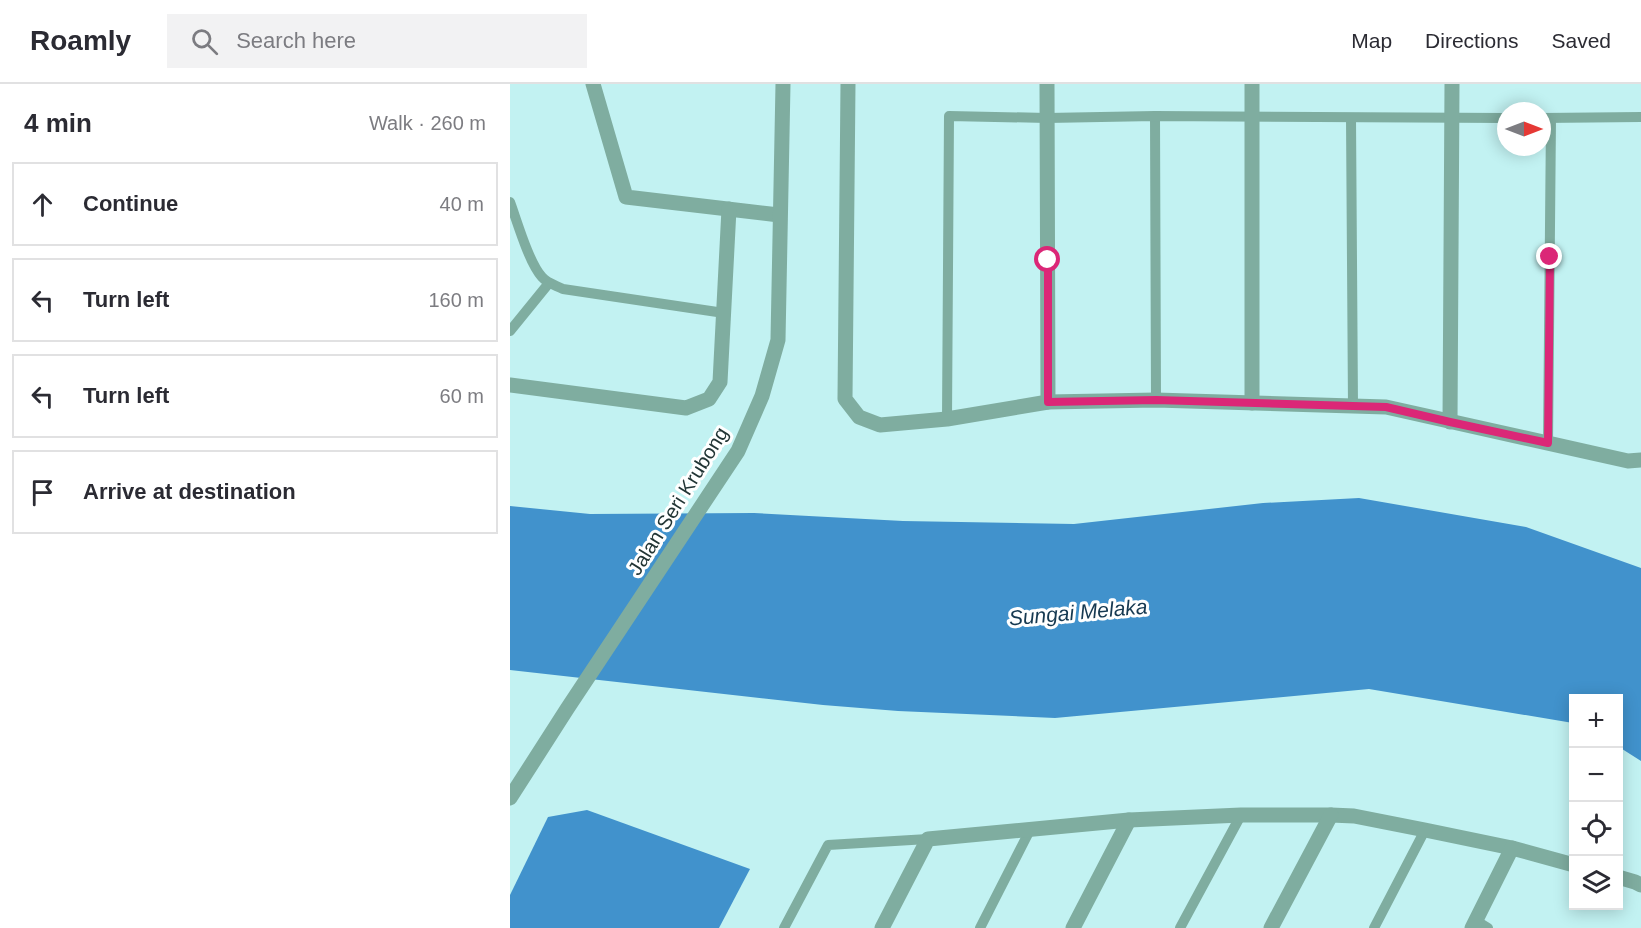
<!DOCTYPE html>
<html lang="en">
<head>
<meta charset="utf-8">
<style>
  :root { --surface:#fff; --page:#f2f2f3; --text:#2b2b33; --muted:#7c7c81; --line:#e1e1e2 }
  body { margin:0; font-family:Helvetica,sans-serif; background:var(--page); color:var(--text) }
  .controls { position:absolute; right:18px; bottom:18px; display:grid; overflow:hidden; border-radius:0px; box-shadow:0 3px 15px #0003 }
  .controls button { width:54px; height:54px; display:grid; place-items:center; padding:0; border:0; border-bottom:2px solid var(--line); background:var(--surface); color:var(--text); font:30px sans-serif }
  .compass { position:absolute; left:987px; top:18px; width:54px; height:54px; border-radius:50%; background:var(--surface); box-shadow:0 3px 15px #0003; rotate:90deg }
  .stop { position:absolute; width:18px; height:18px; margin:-14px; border:4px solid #db2777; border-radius:50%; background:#fff }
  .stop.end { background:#db2777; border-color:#fff; box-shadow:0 2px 6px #0008 }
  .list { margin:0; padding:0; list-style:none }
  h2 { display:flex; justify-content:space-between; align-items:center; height:78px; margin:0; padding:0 24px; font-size:26px }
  h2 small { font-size:20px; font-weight:400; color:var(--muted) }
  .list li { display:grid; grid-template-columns:39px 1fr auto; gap:18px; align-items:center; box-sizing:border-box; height:84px; margin:0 12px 12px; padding:0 12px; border:2px solid var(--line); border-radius:0px }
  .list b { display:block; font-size:22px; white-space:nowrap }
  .list em { font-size:20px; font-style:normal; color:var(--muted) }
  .icon { flex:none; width:33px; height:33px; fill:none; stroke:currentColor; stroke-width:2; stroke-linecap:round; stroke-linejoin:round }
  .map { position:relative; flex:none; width:1131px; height:844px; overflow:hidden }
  header { display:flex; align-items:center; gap:36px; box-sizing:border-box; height:84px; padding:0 30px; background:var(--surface); border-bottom:2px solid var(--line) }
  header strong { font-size:28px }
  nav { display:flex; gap:33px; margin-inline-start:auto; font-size:21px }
  .search { width:420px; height:54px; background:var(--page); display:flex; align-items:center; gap:15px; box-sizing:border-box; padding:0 21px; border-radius:0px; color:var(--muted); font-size:22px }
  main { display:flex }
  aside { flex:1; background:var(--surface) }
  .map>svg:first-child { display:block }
</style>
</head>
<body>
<header>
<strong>Roamly</strong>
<div class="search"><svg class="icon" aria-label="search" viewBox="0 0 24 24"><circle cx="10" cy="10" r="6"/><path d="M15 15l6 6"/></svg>Search here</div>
<nav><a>Map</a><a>Directions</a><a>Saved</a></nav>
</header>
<main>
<aside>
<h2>4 min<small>Walk · 260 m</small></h2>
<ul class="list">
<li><svg class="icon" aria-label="ahead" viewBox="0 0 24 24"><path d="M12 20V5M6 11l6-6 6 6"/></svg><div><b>Continue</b></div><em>40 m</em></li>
<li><svg class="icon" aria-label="left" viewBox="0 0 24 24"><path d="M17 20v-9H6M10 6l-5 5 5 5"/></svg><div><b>Turn left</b></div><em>160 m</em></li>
<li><svg class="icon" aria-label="left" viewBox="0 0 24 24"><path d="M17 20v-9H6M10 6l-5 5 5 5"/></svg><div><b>Turn left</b></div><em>60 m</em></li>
<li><svg class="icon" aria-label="arrive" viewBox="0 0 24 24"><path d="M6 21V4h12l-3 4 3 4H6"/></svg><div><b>Arrive at destination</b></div></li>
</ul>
</aside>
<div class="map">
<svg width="1131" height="844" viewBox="0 0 1131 844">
  <rect width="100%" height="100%" fill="#c2f2f2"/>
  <g fill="#4192cc">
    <path d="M849,414l167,29 115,41v193l-22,-14 -1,-49h-44l-1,25 -204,-34 -314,29 -157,-7 -75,-6 -313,-35v-164l80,8 164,-1 149,8 171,3 189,-21z"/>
    <path d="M77,726l163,59 -31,59h-209v-33l38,-78z"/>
  </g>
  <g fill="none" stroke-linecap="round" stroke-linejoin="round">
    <g stroke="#7fada0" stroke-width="10">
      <path d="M645,32l1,284"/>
      <path d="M841,34l2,288"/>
      <path d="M1032,34l99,-1"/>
      <path d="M0,118c7,19 19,61 32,75 5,6 13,8 21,12l161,24"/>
      <path d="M0,247l39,-48"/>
      <path d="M437,335l2,-303 98,2 108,-2 351,2"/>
      <path d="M1038,359l3,-325"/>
      <path d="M965,836l13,8"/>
      <path d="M274,844l44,-83 100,-6"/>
      <path d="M470,844l51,-100"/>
      <path d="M670,844l61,-113"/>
      <path d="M864,844l51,-98"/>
    </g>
    <g stroke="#7fada0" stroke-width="15">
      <path d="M83,0l33,113 153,18"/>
      <path d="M338,0l-3,315 14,18 21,8 67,-6 101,-17 108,-2 230,7 242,54 13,-1"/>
      <path d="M537,0l1,318"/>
      <path d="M0,301l176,23 23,-9 11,-17 9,-173"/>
      <path d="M742,319v-319"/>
      <path d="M940,338l2,-338"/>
      <path d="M1108,793l17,5 6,3"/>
      <path d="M372,844l46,-89 201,-19 112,-5h90l23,1 71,14 87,18 62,17"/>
      <path d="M563,844l56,-108"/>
      <path d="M761,844l60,-113"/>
      <path d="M962,844l40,-80"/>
    </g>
    <path stroke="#7fada0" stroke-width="15" d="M0,714l57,-89 171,-258 24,-55 16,-56 5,-256"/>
  </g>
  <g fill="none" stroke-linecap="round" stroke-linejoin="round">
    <path stroke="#db2777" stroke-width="8" d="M538,176v142l108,-2 230,7 64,15 98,21 2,-186"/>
  </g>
  <g text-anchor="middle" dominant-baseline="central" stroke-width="6" stroke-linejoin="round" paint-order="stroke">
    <g font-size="20" fill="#223535" stroke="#fff">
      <text transform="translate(168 417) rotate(-58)">Jalan Seri Krubong</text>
    </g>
    <g font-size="21" font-style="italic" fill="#163951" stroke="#fff">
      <text transform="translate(568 528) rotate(-5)">Sungai Melaka</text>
    </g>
  </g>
</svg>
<div class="controls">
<button>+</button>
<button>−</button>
<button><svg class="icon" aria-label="locate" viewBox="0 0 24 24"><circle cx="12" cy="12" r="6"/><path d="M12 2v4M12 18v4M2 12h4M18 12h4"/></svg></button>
<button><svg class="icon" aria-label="layers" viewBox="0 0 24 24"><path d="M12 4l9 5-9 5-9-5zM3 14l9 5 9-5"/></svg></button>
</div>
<svg class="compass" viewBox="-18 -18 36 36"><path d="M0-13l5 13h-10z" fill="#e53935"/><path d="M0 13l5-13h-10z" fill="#7c7c81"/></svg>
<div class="stop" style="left:538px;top:176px"></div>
<div class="stop end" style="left:1040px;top:173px"></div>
</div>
</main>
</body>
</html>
